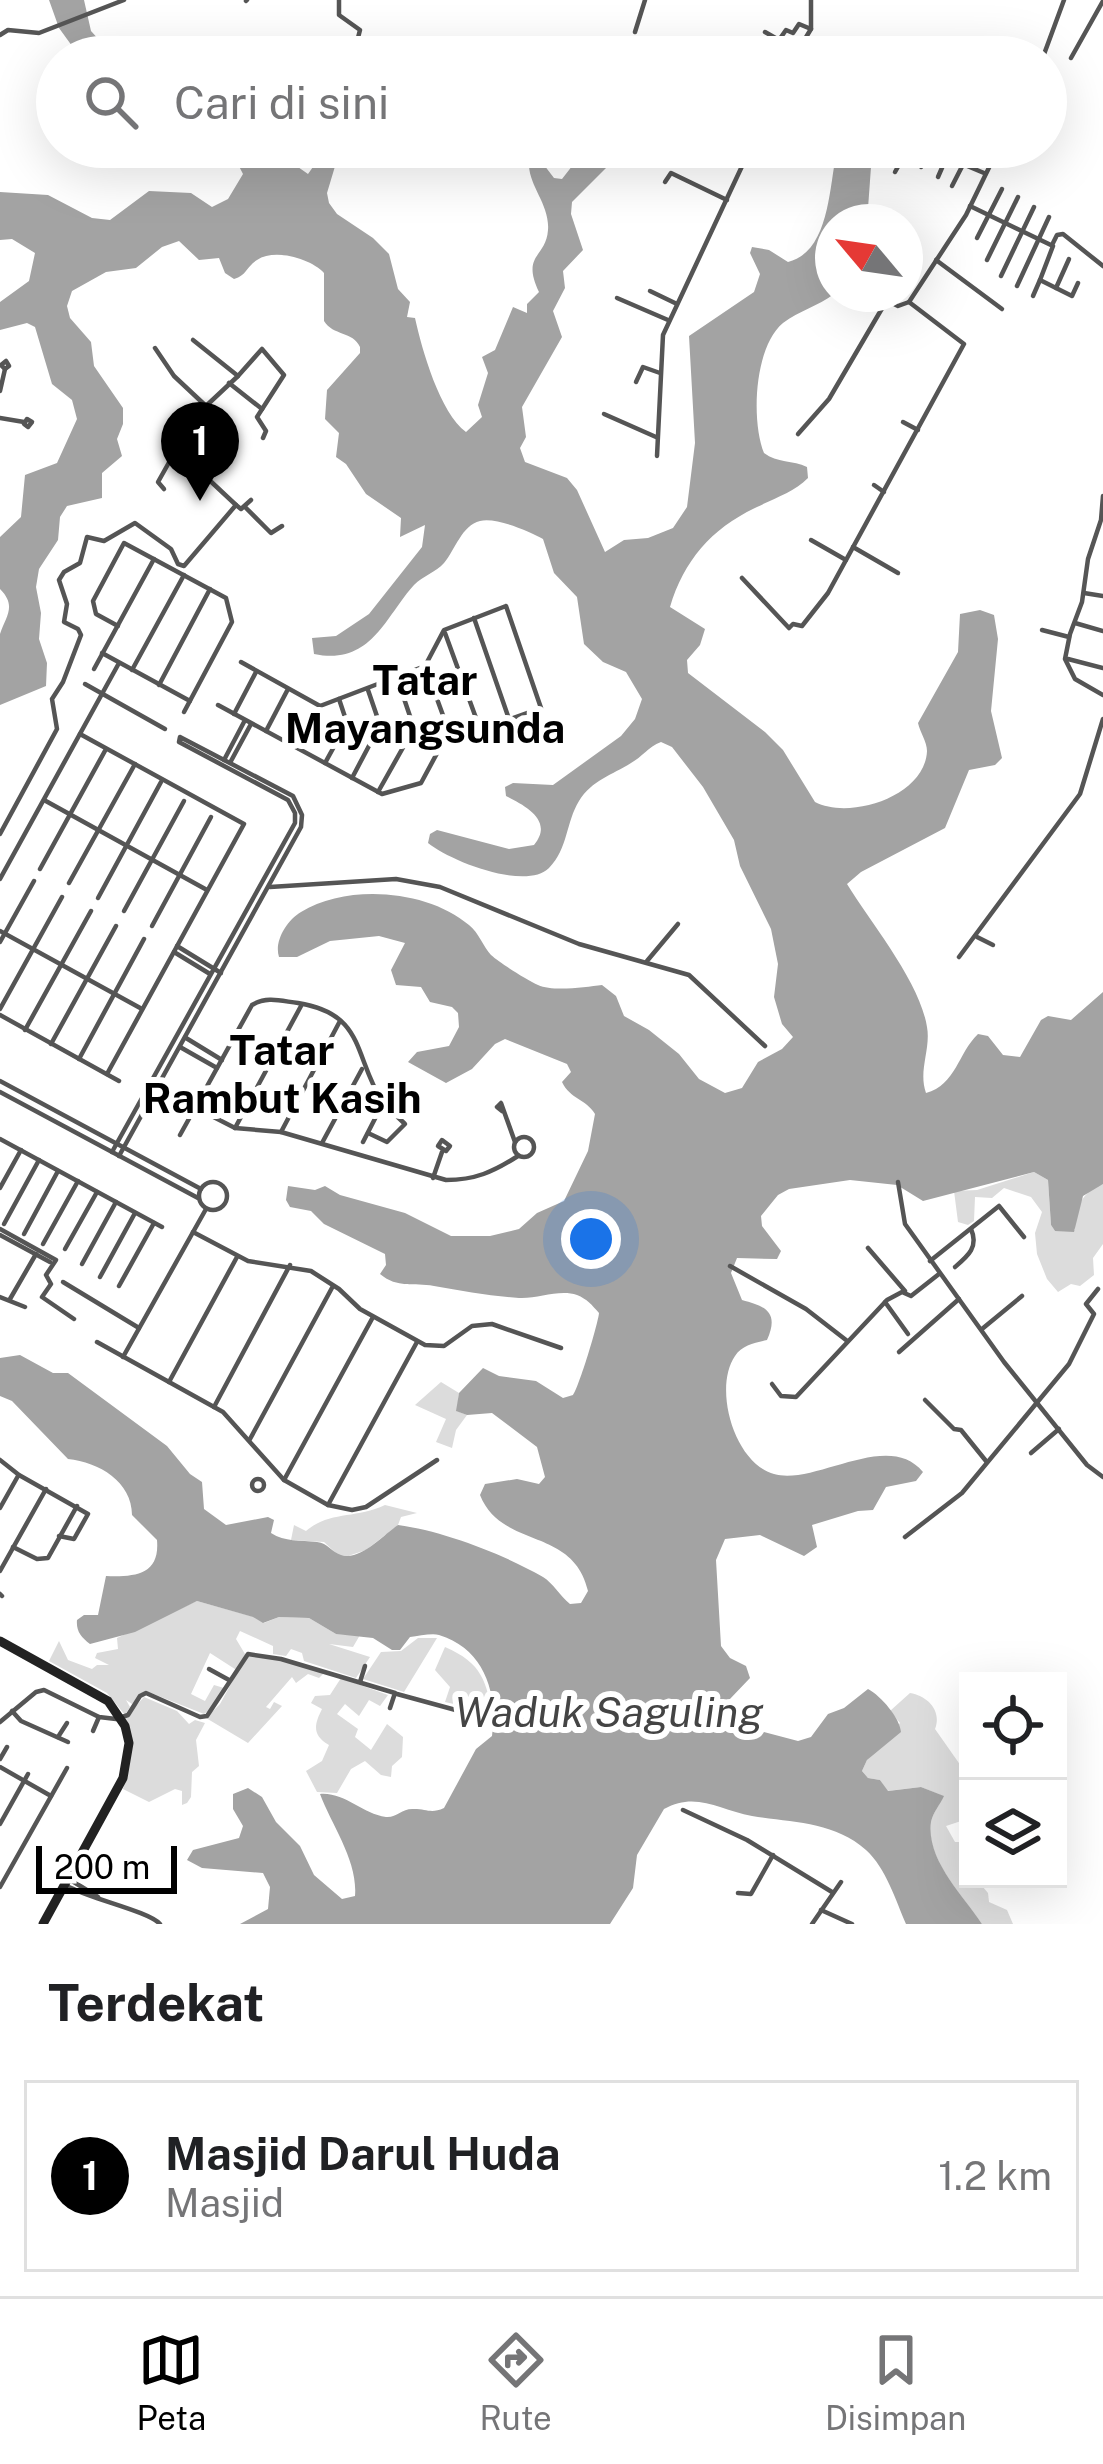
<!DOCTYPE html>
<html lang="id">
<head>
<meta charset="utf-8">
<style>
  :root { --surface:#fff; --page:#f6f6f6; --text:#202124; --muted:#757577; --line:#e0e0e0; --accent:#000 }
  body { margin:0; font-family:"Public Sans",sans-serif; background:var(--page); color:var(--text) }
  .controls { position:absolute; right:36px; bottom:36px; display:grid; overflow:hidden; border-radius:0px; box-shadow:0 12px 48px #0002 }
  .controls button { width:108px; height:108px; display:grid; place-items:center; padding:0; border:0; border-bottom:3px solid var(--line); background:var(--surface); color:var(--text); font:60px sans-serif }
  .compass { position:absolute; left:815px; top:204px; width:108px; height:108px; border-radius:50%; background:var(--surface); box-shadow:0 12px 48px #0002; rotate:299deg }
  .scale { position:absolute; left:36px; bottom:30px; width:141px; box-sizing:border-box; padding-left:12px; border:6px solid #000; border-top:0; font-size:33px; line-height:42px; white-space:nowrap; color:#000; -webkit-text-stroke:9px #fff; paint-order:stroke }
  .you { position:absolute; left:591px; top:1239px; width:42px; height:42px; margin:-30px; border:9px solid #fff; border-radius:50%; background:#1a73e8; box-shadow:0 0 0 18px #1a73e833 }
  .badge { display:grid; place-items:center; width:78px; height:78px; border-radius:50%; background:var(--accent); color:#fff; font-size:39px; font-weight:700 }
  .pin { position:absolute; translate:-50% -99px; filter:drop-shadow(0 3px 6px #0008) }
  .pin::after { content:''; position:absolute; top:63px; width:42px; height:36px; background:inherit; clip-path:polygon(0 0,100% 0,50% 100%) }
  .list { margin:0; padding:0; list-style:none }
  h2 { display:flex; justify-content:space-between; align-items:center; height:156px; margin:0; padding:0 48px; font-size:51px }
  h2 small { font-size:39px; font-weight:400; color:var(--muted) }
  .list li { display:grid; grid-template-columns:78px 1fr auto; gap:36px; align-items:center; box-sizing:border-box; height:192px; margin:0 24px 24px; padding:0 24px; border:3px solid var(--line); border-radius:0px }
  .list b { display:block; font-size:45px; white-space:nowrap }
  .list p { margin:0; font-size:39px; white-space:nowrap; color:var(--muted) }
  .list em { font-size:39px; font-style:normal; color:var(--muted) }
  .icon { flex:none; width:66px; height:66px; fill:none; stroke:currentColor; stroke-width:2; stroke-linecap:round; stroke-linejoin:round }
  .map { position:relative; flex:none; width:1103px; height:1924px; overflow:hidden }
  .search { position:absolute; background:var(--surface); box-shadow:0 12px 48px #0002; left:36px; right:36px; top:36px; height:132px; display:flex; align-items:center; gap:30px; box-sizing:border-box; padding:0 42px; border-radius:66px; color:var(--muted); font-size:45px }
  .sheet { height:372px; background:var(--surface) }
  nav { display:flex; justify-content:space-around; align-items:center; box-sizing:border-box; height:168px; border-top:3px solid var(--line); background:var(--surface); font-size:33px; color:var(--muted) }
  nav a { display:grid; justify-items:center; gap:6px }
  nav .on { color:var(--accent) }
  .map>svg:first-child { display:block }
</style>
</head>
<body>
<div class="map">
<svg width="1103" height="1924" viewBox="0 0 1103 1924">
  <rect width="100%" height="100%" fill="#fff"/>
  <g fill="#dcdcdc">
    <path d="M1034,1172l14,8 3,45 4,6 20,-1c0,-21 6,-38 28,-46v60l-10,14 1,17 -14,11 -9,-2 -13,8 -11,-13 -10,-25 -2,-21 7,-21 -11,-15 -27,-9 -12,10 -17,-1 -1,24 -6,4 -10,-3 -4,-31 23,-1z"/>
    <path d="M441,1382l18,11 -2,18 10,4 -11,15 -4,18 -16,-6 10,-23 -31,-14z"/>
    <path d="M385,1505l32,8 -16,4 -3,8 -32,25 -18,6 -10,-1 -14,-13 -33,-2 3,-15 12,6c23,-20 49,-12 79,-26z"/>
    <path d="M197,1601l57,16 10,6 15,-6 30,1 27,16 24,1 -7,12 -24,-3 41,13 -14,21 -52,-17 -2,-8 -11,-4 -5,7 -13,-2v-8l-33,-15 -4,8 9,15 24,2 55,17 -5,5 -11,-4 -12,9 -4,-6 -26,30 4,2 4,-7 8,4 -34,37 -42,-25 14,-14 18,-33 -28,-18 -19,41 14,7 9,-16 10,3 -9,18 -11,8 -58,-23 -14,13 -6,-4 4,7 -5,8 -18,-22 -58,-32 10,-20 9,19 24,9 5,-4h12l-14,-7 2,-5 21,-4 -1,-11z"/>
    <path d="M418,1638h19l-33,54 -41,-13 18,-27 20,-1z"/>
    <path d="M445,1647c37,16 42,34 48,73l-26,-13 -22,-5 5,-15 -15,-17z"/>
    <path d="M341,1678l47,17 -8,11 -11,-6 -10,16 -14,-12 -8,10 21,15 -3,8 16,13 16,-26 16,13 -1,20 -10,9 -1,11 -10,-2 -16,-14 -14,8 -14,24 -20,-1 -11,-21 16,-10 7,-16c-17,-10 -15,-20 -7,-36l-11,-6 4,-7 15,-1z"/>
    <path d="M910,1693c18,3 32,18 25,36l33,47v23l-4,3 3,12 -6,7 -15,5 9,16h13l-3,14 3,23h8l12,14 1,9 18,8 6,14h-31c-19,-29 -57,-65 -51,-102 2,-10 9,-17 12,-26l-22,-9 -34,4 -7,-11 -12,-2 -6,-7 5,-11 33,-37 -10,-12z"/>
    <path d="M144,1697l33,14 12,13 6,-4 10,3 -9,17 3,26 -7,6 -1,25 -4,6 -5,2v-14l-7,-2 -26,13 -26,-13c8,-27 11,-42 0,-69z"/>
  </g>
  <g fill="#a3a3a3">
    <path d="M49,0h35l7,31 10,11 40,15h-61l-21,-29z"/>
    <path d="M229,147h56l13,20 10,7 19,-27 12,6 -12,40 2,10 8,11 36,24 16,16 9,35 12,13 -3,15 8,1c7,32 25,95 51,114l16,-15 -4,-12 10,-32 -6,-16 13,-7 18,-43 14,6v-9l12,-12c-18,-38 7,-34 9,-62 2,-24 -18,-43 -19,-64l6,-6 6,1 13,17 8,1 14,-18 12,-4 1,-10h18l-1,21 -34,34 -1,12 12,36 -20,21 2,17 -12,23 9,26 -40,70 4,30 -6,11 5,14 42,16 10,12 28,62 19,-12 24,-2 25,-10 14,-21 8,-64 -6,-107 65,-44 6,-18 -10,-21 2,-6 17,3 19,12c41,-10 41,-73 48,-106l14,-3 21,14 -4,55h-34l1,72c-16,12 -35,17 -51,29 -29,24 -32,98 -19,130 13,10 29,7 43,14l1,11c-14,14 -33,20 -51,29 -45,21 -73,53 -87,100l35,22 -5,16 -13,15 1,13 77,59 18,18 32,52c34,18 110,-5 112,-51 0,-9 -7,-19 -9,-28l40,-71 2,-38 20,-4 14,5 4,24 -7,72 11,47 -7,7 -26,5 -24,58 -84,44 -14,12c24,39 73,98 80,143 4,22 -9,44 -1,66 30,-8 32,-40 52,-59l10,2 15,19 17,2 21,-37 7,-4 23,4 32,-28v192l-20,12 -9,36 -19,-1 -4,-6 -3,-45 -14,-8 -111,29 -26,-16 -47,-5 -61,9 -11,6 -17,21 1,10 19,25 -4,8 -40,-1 -6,15 11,27c22,6 38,11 25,40 -12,3 -25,5 -32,16 -22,32 -1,107 39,118 41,12 114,-45 149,-2l-7,9 -30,6 -13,23 -15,1 -46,14 5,22 -13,9 -44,-21 -35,4 -9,21 5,86 9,12 16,8 4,12 -21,22 -5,12 13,13 61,16 13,-4 17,-23 16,-6 24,-19c13,7 32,29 33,43l-34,28 -5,11 6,7 12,2 8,11 33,-4 23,9c-4,9 -11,16 -13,26 -5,38 32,73 51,102h-76c-10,-23 -20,-56 -40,-74 -33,-29 -73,-27 -114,-34 -32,-6 -56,-25 -88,-7l-27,46 -4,33 -23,36h-370l28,-15 2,-22 -7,-14 -61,-5 -15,-8 6,-10 46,-12 4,-12 -10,-17v-15l15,-6 14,9 14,25 24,24 14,29 28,24 13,-3c3,-35 -23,-70 -35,-102 25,-2 42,20 66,23 11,1 16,-9 28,-8 13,0 17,5 30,-1l32,-59 16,-13c6,-42 -7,-87 -53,-101 -7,-2 -20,1 -29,2l-10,13h-8l-19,-12 -37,-4 -27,-16 -30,-1 -16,6 -10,-6 -56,-16 -62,31 -45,12c-9,-7 -14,-13 -13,-24l7,-5h14l8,-39c29,1 54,-1 51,-36l-25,-25c0,-33 -33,-53 -64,-56l-56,-58 -12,-5v-38l20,-3 33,18h15l99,73 23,28 12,8 2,27 22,16 42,-8 6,3 -3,13c14,9 29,7 46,9 11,1 14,10 24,13 20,6 42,-20 57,-30 46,6 107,30 145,52 10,6 17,19 27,27l11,-1 7,-12c-15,-65 -86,-41 -108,-96l5,-11 32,-5 22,5 6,-7 -8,-30 -45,-34 -25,2 -11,-4 3,-18 24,-25 16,8 37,5 27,17 10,-3c6,-8 25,-71 26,-82 -7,-8 -12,-14 -22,-18 -18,-6 -39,4 -58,3 -28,-2 -57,-7 -85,-12 -21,-4 -36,3 -54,-12l6,-9 -1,-11 -61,-30 -13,-13 -21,-4 -4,-7 2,-14 27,4 10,-4 15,9 65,18 46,23h39l29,-7 18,-16 27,-12 24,-50 7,-37c-9,-15 -25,-15 -33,-32l9,-10 -4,-8 -62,-25 -10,5 -23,25 -26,14 -38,-21 9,-10 32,-6 10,-19 -1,-14 -6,-6 -22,-5 -9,-15 -25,-2 -5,-15 14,-27 -26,-7 -49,5 -33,16h-18c-5,-15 7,-36 22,-45 47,-29 127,-22 168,13 10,8 14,21 22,30 9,8 36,25 47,30 15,7 48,2 64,0l14,11 8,20 25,14 30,24 20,25 26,14 17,-5 16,-26 24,-13 11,-12 -11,-13 -8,-27 4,-33 -7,-35 -31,-63 -6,-26 -31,-53 -31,-40 -11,-5c-13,5 -19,15 -30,21 -19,12 -39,17 -52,38 -13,21 -11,48 -30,67 -23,23 -99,-7 -121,-25l2,-9 7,-4 72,19 25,-4c20,-24 -8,-39 -28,-49l-1,-9 8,-4 40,2 68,-49 14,-17 7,-20 -16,-27 -23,-10 -19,-18 -7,-47 -23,-24 -11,-34c-14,-8 -47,-22 -63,-18 -18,4 -25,29 -36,42 -8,9 -21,13 -30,22 -29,32 -43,81 -100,69l-2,-16 24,-2 33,-22 53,-67 3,-22 -25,12 1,-19 -35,-24 -20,-30 -10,-7 3,-24 -14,-14 2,-29 33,-37v-6c-7,-16 -27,-11 -36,-26v-48c-13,-14 -49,-25 -67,-13 -11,7 -10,15 -23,19l-9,-6 -6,-15 -20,2 -20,-19 -17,6 -26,21 -30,4 -34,19 -5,15 3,12 21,24 3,24 29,42v16l-6,15 5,17 -20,17v25l-35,8 -7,11 -2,23 -19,29 -3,18 5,26 -2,26 8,24 -1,23 -46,19c0,-18 0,-56 0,-71 6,-18 17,-28 0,-45v-52l21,-20 4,-42 32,-12 20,-44 -5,-19 -20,-16 -17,-57 -8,-4 -27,7v-28l29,-21 6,-28 -23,-14 -12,1v-48l48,3 44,23 18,2 39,-29 42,2 21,14 16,-8 15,-25z"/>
  </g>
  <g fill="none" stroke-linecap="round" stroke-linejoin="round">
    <g stroke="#555" stroke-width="4.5">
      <path d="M339,0v15l21,15 -7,27"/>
      <path d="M246,1l1,-1"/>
      <path d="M635,32l10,-32"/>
      <path d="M765,32l14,8 7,-10 7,3 6,-9 12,5"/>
      <path d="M0,35l8,-5 31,3 85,-33"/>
      <path d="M794,57l17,-28v-29"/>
      <path d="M1043,57l21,-57"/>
      <path d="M1071,58l32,-57"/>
      <path d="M922,147l62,26"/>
      <path d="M886,151l2,-4"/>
      <path d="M921,167l9,-20"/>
      <path d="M895,172l14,-25"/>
      <path d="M938,177l13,-30"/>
      <path d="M665,182l6,-9 56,27"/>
      <path d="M952,186l20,-39"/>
      <path d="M970,206l83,40 -13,34 32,16 6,-13"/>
      <path d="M977,238l25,-49"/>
      <path d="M1053,243l4,-8 6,-1 40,32"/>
      <path d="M936,260l66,49"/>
      <path d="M987,260l31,-63"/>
      <path d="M1001,276l33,-69"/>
      <path d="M1017,286l32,-69"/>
      <path d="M1056,288l13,-29"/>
      <path d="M650,291l27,13"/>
      <path d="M1033,296l7,-16"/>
      <path d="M617,298l51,22"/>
      <path d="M193,340l45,36 -32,30"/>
      <path d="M6,361l3,5 -4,3 -4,-4z"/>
      <path d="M238,376l24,-27 22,26 -27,42 9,14 -3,7"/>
      <path d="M636,382l7,-15 17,6"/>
      <path d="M229,383l33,26"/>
      <path d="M0,391l5,-22"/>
      <path d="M604,414l52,23"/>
      <path d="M0,418l24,4"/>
      <path d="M27,419l5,3 -4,5 -4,-3z"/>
      <path d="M903,422l15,8"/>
      <path d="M798,434l31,-35 55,-94 4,-4 10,5 11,-4"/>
      <path d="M657,456l6,-121 88,-188"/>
      <path d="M874,485l10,7"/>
      <path d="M164,489l-6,-7 18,-32"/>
      <path d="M1103,496l-2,24 -13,39 -6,43 -12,32 -5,25 10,20 28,16"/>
      <path d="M236,505l5,4 10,-9"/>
      <path d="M245,507l26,26 11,-7"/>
      <path d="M811,540l35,20"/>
      <path d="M853,547l45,26"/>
      <path d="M742,578l47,50 4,-4 9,2 26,-33 136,-249 -55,-42 57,-87 33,-68"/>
      <path d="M1084,593l19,3"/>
      <path d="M474,618l35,101"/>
      <path d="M1075,623l28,8"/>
      <path d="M118,626l-22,-12 -3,-13 31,-58 102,55 6,24 -48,90"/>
      <path d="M1042,630l27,7"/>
      <path d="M445,633l35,96"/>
      <path d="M102,653l88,48"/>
      <path d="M1068,659l35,9"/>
      <path d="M425,666l27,74"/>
      <path d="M94,669l60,-110"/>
      <path d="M132,670l52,-95"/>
      <path d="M85,684l80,45"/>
      <path d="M159,685l51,-96"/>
      <path d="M218,705l164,89 39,-11 21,-39 99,-36 -35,-102 -62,24 -19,36 -105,40 -79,-44"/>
      <path d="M234,714l22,-42"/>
      <path d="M266,731l22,-42"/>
      <path d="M80,734l164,90 -137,250"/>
      <path d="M298,748l22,-42"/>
      <path d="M224,760l20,-38"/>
      <path d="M231,761l20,-37"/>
      <path d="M325,763l22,-40 -8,-24"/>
      <path d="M352,778l28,-53 -12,-35"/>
      <path d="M378,792l36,-64 -17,-50"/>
      <path d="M44,800l163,90"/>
      <path d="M0,834l57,-105 -5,-30 11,-17 18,-47 -3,-6 -14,-7 3,-18 -8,-24 5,-8 16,-9 7,-26 17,4 31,-18 36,26 7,15 6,2 52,-61 -62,-58v-5l32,-36 -32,-30 -19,-28"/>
      <path d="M40,869l66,-120"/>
      <path d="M0,879l119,-216"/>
      <path d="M69,883l66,-119"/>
      <path d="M270,887l126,-8 44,8 139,57 110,31 76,71"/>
      <path d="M98,898l63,-116"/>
      <path d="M124,911l60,-110"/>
      <path d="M152,926l59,-109"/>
      <path d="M0,931l142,78"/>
      <path d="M977,937l16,8"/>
      <path d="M0,942l34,-61"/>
      <path d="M177,946l44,27"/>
      <path d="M174,952l36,22"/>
      <path d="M959,957l121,-163 23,-75"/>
      <path d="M647,961l31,-37"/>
      <path d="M0,1009l62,-112"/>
      <path d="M0,1015l119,66"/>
      <path d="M25,1030l66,-119"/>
      <path d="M186,1038l36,22"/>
      <path d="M51,1044l65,-118"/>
      <path d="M180,1047l37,21"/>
      <path d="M79,1059l65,-120"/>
      <path d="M0,1081l201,108"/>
      <path d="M0,1092l198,106"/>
      <path d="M196,1108l39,20 46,4 165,48c29,0 47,-8 72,-24"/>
      <path d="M502,1111l-5,-4 4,-4 14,39"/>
      <path d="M235,1128l66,-122"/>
      <path d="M281,1132l59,-111"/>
      <path d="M368,1133l19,9 18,-18 -22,-21"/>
      <path d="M180,1135l72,-130c15,-9 29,-4 46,-2 68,11 55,53 85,100l-20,39"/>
      <circle cx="524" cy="1147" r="10"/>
      <path d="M0,1139l162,88"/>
      <path d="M442,1140l8,6 -4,5 -8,-5z"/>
      <path d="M322,1143l40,-74"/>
      <path d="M112,1152l183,-329v-10l-7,-13 -109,-58 1,-5 113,59 9,19 -1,12 -182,329"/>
      <path d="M433,1178l9,-26"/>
      <circle cx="213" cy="1196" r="14"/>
      <path d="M898,1182l7,42 99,138 83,103 16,12"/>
      <path d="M0,1188l21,-38"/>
      <path d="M4,1224l35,-64"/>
      <path d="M0,1229l56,31 -10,15 5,9 -9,13 32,22"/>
      <path d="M193,1232l55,29 63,10 28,18 21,20 65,36 19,1 28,-20 20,-2 69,24"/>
      <path d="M24,1234l34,-63"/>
      <path d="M0,1235l50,27"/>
      <path d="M43,1244l35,-63"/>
      <path d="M868,1248l37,43"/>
      <path d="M65,1249l32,-57"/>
      <path d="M930,1261l69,-55 25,31"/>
      <path d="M82,1264l34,-62"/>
      <path d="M730,1266l76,43 40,31"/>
      <path d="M955,1267c13,-11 24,-20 16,-38"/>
      <path d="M100,1277l35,-64"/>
      <path d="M63,1282l76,46"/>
      <path d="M119,1286l35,-63"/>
      <path d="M0,1297l25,10"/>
      <path d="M10,1299l26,-45"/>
      <path d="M885,1302l23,32"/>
      <path d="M982,1329l40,-33"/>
      <path d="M97,1342l126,70 61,68 44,25 24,5 14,-3 71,-47"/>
      <path d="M899,1352l60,-53"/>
      <path d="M123,1357l83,-148"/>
      <path d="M169,1382l68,-125"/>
      <path d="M772,1384l9,12 15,1 91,-97 15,-8 9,4 28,-22"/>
      <path d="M925,1400l29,29 7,1 25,31"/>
      <path d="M214,1407l76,-142"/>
      <path d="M250,1439l83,-153"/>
      <path d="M1031,1453l28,-24"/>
      <path d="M0,1460l19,15 69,39 -14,25 -15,-3"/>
      <circle cx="258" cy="1485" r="6"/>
      <path d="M284,1480l89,-163"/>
      <path d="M328,1505l89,-163"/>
      <path d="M0,1508l18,-32"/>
      <path d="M905,1537l57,-44 107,-129 25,-50 -8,-10 12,-15"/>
      <path d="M13,1547l24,12 11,-1 29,-52"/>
      <path d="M0,1571l46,-82"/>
      <path d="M0,1594l2,2"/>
      <path d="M209,1669l20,11"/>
      <path d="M360,1682l5,-16"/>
      <path d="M397,1694l77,21"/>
      <path d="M12,1711l9,10 47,21"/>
      <path d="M0,1722l36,-30 8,-2 55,27 17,2 12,-4 12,-19 6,-3 54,24 7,-1 41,-62 33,5 114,34 -5,15"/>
      <path d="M93,1731l6,-14"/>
      <path d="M58,1737l9,-14"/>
      <path d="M0,1759l7,-12"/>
      <path d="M0,1767l51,29"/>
      <path d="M683,1810l64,30 85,52"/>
      <path d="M0,1824l28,-50"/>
      <path d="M69,1879l29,18"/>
      <path d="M67,1886c23,13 81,25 93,38"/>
      <path d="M0,1887l67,-119"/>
      <path d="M738,1893l13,1 22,-39"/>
      <path d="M821,1910l31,14"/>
      <path d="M812,1924l29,-42"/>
    </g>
    <path stroke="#222" stroke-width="9" d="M0,1641l108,60 17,25 4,17 -6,35 -80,146"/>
  </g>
  <g text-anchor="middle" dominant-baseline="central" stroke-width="12" stroke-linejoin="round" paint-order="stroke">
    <g font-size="42" font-weight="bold" fill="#000" stroke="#fff">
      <text x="425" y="679">Tatar<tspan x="425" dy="48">Mayangsunda</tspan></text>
      <text x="282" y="1049">Tatar<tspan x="282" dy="48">Rambut Kasih</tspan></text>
    </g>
    <g font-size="42" font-style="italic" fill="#444" stroke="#fff">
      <text x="609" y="1711">Waduk Saguling</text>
    </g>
  </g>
</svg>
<div class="controls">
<button><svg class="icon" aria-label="locate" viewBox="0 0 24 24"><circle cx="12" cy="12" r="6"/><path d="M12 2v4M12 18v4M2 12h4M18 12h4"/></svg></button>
<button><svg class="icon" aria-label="layers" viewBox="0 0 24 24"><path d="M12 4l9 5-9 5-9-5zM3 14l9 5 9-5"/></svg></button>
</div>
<svg class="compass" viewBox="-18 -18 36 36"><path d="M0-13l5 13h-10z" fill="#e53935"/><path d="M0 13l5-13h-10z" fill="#757577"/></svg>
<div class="scale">200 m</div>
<div class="you"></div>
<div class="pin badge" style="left:200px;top:501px">1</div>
<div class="search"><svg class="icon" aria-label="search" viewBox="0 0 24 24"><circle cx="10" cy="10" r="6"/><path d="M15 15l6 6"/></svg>Cari di sini</div>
</div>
<section class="sheet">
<h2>Terdekat<small></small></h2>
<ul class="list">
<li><span class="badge">1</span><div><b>Masjid Darul Huda</b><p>Masjid</p></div><em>1.2 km</em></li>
</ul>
</section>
<nav>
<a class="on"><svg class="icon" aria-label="map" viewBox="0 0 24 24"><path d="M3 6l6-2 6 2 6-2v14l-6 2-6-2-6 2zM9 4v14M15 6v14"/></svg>Peta</a>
<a><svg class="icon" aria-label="directions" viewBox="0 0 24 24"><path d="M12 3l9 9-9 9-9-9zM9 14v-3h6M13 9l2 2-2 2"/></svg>Rute</a>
<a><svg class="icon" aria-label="saved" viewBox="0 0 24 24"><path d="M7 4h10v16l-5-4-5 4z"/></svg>Disimpan</a>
</nav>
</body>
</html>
